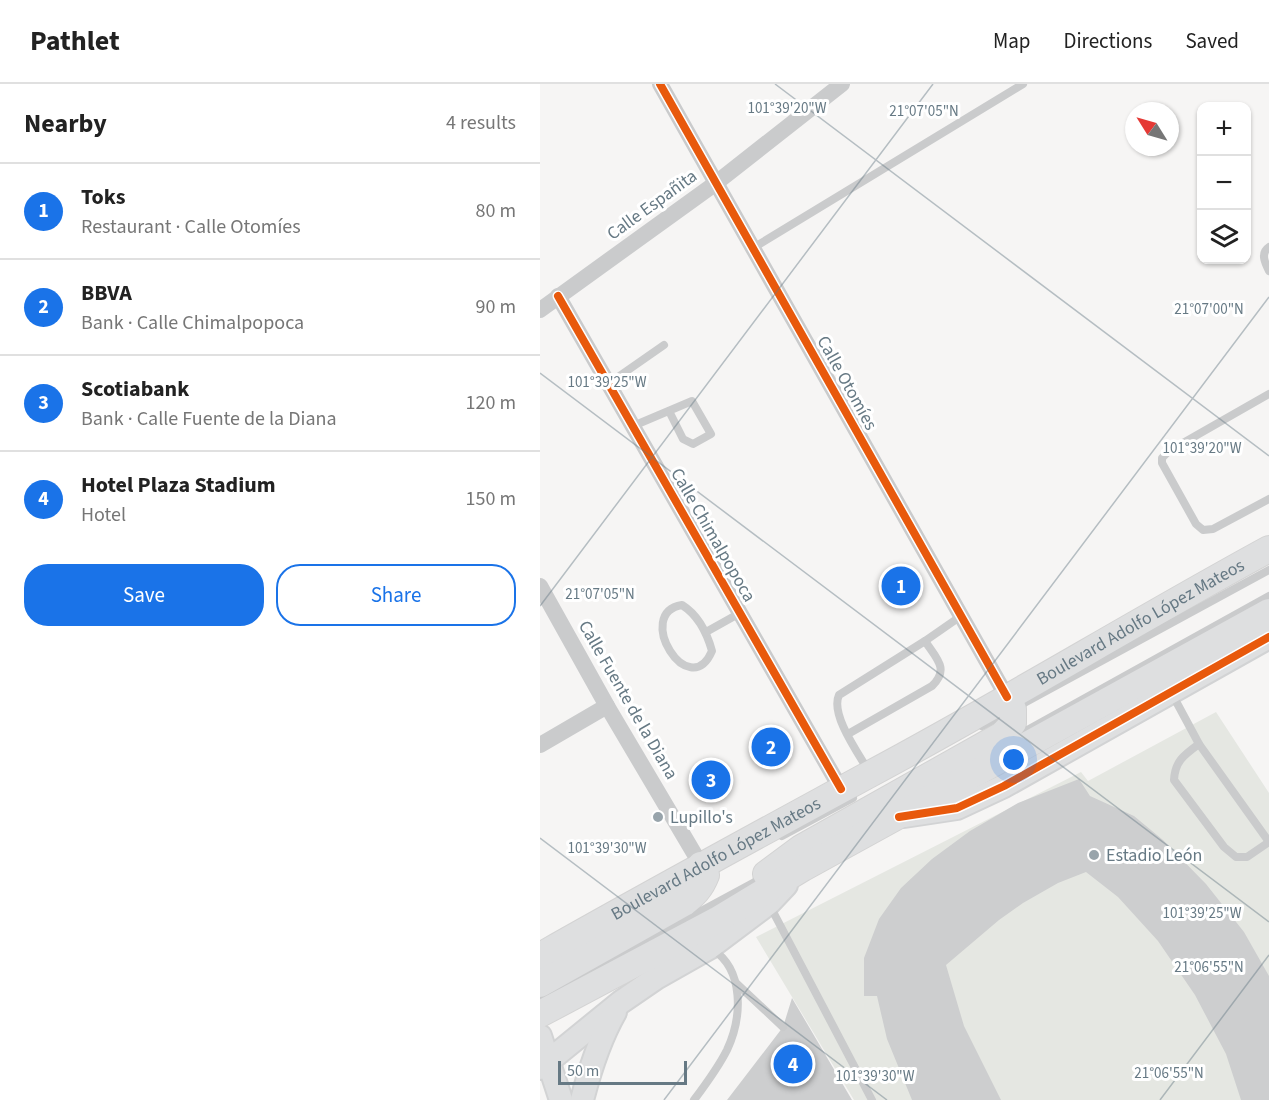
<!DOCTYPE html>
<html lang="en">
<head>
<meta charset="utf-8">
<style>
  :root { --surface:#fff; --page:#f2f2f2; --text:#222; --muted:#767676; --line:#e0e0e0; --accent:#1a73e8 }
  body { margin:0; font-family:"Source Sans 3",sans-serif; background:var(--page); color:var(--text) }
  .controls { position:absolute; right:18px; top:18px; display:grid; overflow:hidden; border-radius:12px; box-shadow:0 2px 4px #0004 }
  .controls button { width:54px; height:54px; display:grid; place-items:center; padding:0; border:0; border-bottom:2px solid var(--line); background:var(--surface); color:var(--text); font:30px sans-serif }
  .compass { position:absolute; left:585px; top:18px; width:54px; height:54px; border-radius:50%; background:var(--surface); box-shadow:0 2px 4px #0004; rotate:307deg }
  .scale { position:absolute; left:18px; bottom:15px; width:129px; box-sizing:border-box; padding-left:6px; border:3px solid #667984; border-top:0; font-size:16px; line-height:21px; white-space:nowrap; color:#667984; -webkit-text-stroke:4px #fff; paint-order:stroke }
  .you { position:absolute; left:474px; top:676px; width:21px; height:21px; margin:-15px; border:4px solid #fff; border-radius:50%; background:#1a73e8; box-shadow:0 0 0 9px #1a73e833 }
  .badge { display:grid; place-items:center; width:39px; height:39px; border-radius:50%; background:var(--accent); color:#fff; font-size:20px; font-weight:700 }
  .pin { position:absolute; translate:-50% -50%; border:3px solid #fff; box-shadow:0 2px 6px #0006 }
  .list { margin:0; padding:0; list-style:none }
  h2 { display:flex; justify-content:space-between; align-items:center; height:78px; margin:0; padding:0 24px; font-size:26px }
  h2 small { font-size:20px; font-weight:400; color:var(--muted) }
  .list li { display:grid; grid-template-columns:39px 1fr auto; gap:18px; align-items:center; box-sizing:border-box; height:96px; padding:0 24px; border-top:2px solid var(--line) }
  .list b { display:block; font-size:22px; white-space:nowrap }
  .list p { margin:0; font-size:20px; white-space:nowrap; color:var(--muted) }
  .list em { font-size:20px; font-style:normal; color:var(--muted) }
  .actions { display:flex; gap:12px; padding:18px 24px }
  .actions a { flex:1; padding:14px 0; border:2px solid var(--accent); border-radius:24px; text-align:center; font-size:21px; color:var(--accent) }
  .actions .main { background:var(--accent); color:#fff }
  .icon { flex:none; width:33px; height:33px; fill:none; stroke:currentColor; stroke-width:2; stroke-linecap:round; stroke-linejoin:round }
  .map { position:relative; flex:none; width:729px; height:1016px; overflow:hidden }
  header { display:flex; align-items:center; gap:36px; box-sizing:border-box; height:84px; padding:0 30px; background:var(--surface); border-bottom:2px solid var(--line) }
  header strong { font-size:28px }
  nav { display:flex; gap:33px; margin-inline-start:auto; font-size:21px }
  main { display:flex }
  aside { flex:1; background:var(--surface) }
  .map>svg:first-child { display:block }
</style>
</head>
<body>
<header>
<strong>Pathlet</strong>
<nav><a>Map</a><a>Directions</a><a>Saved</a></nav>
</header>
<main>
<aside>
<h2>Nearby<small>4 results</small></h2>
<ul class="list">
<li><span class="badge">1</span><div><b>Toks</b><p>Restaurant · Calle Otomíes</p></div><em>80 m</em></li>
<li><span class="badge">2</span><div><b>BBVA</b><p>Bank · Calle Chimalpopoca</p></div><em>90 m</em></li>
<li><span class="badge">3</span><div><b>Scotiabank</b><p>Bank · Calle Fuente de la Diana</p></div><em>120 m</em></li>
<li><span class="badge">4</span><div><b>Hotel Plaza Stadium</b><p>Hotel</p></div><em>150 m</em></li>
</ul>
<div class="actions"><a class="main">Save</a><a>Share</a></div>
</aside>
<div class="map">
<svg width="729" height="1016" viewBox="0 0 729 1016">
  <rect width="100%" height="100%" fill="#f6f5f4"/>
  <path fill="#e5e7e2" d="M676,628l53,81v307h-415l-98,-163 325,-165 7,9z"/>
  <g fill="#cdcecf">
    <path d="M539,695l11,17 44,20 29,24 43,44 38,48 25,44v124h-28l-15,-46 -31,-59 -37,-54 -40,-44 -32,-25 -28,11 -35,20 -24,17 -53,45 18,61 37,74h-89l-25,-61 -10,-43h-13v-38l15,-39 22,-31 31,-29 38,-28 48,-28z"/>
    <path d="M252,914l60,102h-125l56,-73z"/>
  </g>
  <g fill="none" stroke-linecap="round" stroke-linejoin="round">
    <defs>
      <g id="secondary">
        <path d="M364,732l53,-8 47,-22 265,-149"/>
        <path d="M0,952l21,64"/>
        <path d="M0,984l81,-66 35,-24 53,-30 60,-45 17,-18"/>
        <path d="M42,1016c8,-31 17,-60 33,-88"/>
      </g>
      <g id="primary">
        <path d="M226,790l35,-26 201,-113 11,-12v-14l-6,-12"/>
        <path id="s1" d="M0,872c109,-62 220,-122 330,-182 135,-72 265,-152 399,-225"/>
        <path d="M0,900l144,-81c10,-8 17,-15 22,-28l-5,-10"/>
        <path d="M0,930l177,-94 86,-52 466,-256"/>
      </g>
    </defs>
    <use href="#secondary" stroke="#d2d3d4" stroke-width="26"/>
    <use href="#primary" stroke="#d3d3d3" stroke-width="28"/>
    <g stroke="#cacbcc" stroke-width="8">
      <path d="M729,163c-9,6 -4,16 0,24"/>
      <path d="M213,164l270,-164"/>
      <path d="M68,300l56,-39"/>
      <path d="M729,310l-100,57 -7,7v5l34,61 7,6 10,-1 56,-30"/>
      <path d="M93,342l59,-25 19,33 -18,10 -10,-5 -14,-28"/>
      <path d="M142,521c16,10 25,28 30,46 -23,53 -79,-38 -30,-46z"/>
      <path d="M166,548l34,-19"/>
      <path d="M385,557l36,-25"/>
      <path d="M631,608l28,52 70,98"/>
      <path d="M442,642l287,-156"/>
      <path d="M308,650l84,-48c18,-17 4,-28 -7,-45l-86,54c-9,19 19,58 29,75"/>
      <path d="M471,655l258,-143"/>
      <path d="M659,660c-15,11 -24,17 -25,36l50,67 12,10h11l22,-15"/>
      <path d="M242,752l71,-38"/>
      <path d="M229,820l103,196"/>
      <path d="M196,899l47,44"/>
      <path d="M0,914l224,-121"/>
      <path d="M154,1016c12,-16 24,-32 33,-50 15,-32 18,-80 -15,-101"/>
    </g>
    <g stroke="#cacbcc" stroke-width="16">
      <path d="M120,0l347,613"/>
      <path d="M18,212l283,493"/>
      <path d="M0,226l176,-127 126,-99"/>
      <path d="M0,502l67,120 94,159"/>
      <path d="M0,661l67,-39"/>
    </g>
    <use href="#secondary" stroke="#dedfe0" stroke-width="22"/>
    <use href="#primary" stroke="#dedfe0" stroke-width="26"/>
    <defs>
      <g id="cycleway">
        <path d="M120,0l347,613"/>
        <path d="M18,212l283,493"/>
        <path d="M359,733l58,-9 47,-22 265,-149"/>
      </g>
    </defs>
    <use href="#cycleway" stroke="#fff" stroke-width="11"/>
    <use href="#cycleway" stroke="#e8590c" stroke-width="8"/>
  </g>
  <path fill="none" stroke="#667984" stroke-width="1.5" stroke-opacity="0.45" d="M235,0l494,372M0,289l729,549M0,522l393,-522M0,754l347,262M124,1016l605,-803M620,1016l109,-145"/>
  <g fill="#98a4ab" stroke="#fff" stroke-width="2">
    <circle cx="118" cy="733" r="6"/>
    <circle cx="554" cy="771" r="6"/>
  </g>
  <g text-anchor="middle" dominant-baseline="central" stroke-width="6" stroke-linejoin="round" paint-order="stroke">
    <g font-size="18" fill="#667984" stroke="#fff">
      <text transform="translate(112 121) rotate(-36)">Calle Españita</text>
      <text transform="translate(307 299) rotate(61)">Calle Otomíes</text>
      <text transform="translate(173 451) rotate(60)">Calle Chimalpopoca</text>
      <text stroke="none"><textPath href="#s1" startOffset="687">Boulevard Adolfo López Mateos</textPath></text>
      <text transform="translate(88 616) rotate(60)">Calle Fuente de la Diana</text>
      <text stroke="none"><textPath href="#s1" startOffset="201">Boulevard Adolfo López Mateos</textPath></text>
    </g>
    <g font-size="18" fill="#667984" stroke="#fff" text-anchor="start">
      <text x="130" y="733">Lupillo's</text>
      <text x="566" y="771">Estadio León</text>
    </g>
  </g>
  <g font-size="15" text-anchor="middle" fill="#667984" stroke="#fff" stroke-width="6" stroke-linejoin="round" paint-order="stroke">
    <text x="247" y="29">101°39'20"W</text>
    <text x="384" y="32">21°07'05"N</text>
    <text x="669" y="230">21°07'00"N</text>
    <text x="67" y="303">101°39'25"W</text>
    <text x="662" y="369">101°39'20"W</text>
    <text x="60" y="515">21°07'05"N</text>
    <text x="67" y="769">101°39'30"W</text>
    <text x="662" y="834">101°39'25"W</text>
    <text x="669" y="888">21°06'55"N</text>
    <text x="629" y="994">21°06'55"N</text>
    <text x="335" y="997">101°39'30"W</text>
  </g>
</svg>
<div class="controls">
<button>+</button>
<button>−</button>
<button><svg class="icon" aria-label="layers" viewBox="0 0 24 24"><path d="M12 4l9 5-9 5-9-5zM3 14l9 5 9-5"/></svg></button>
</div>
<svg class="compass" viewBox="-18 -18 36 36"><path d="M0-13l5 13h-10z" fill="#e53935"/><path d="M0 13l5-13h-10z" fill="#767676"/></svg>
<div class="scale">50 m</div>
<div class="you"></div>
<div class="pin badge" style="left:361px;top:502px">1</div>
<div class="pin badge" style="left:231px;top:663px">2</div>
<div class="pin badge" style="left:171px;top:696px">3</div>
<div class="pin badge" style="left:253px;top:980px">4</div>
</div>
</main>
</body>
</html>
